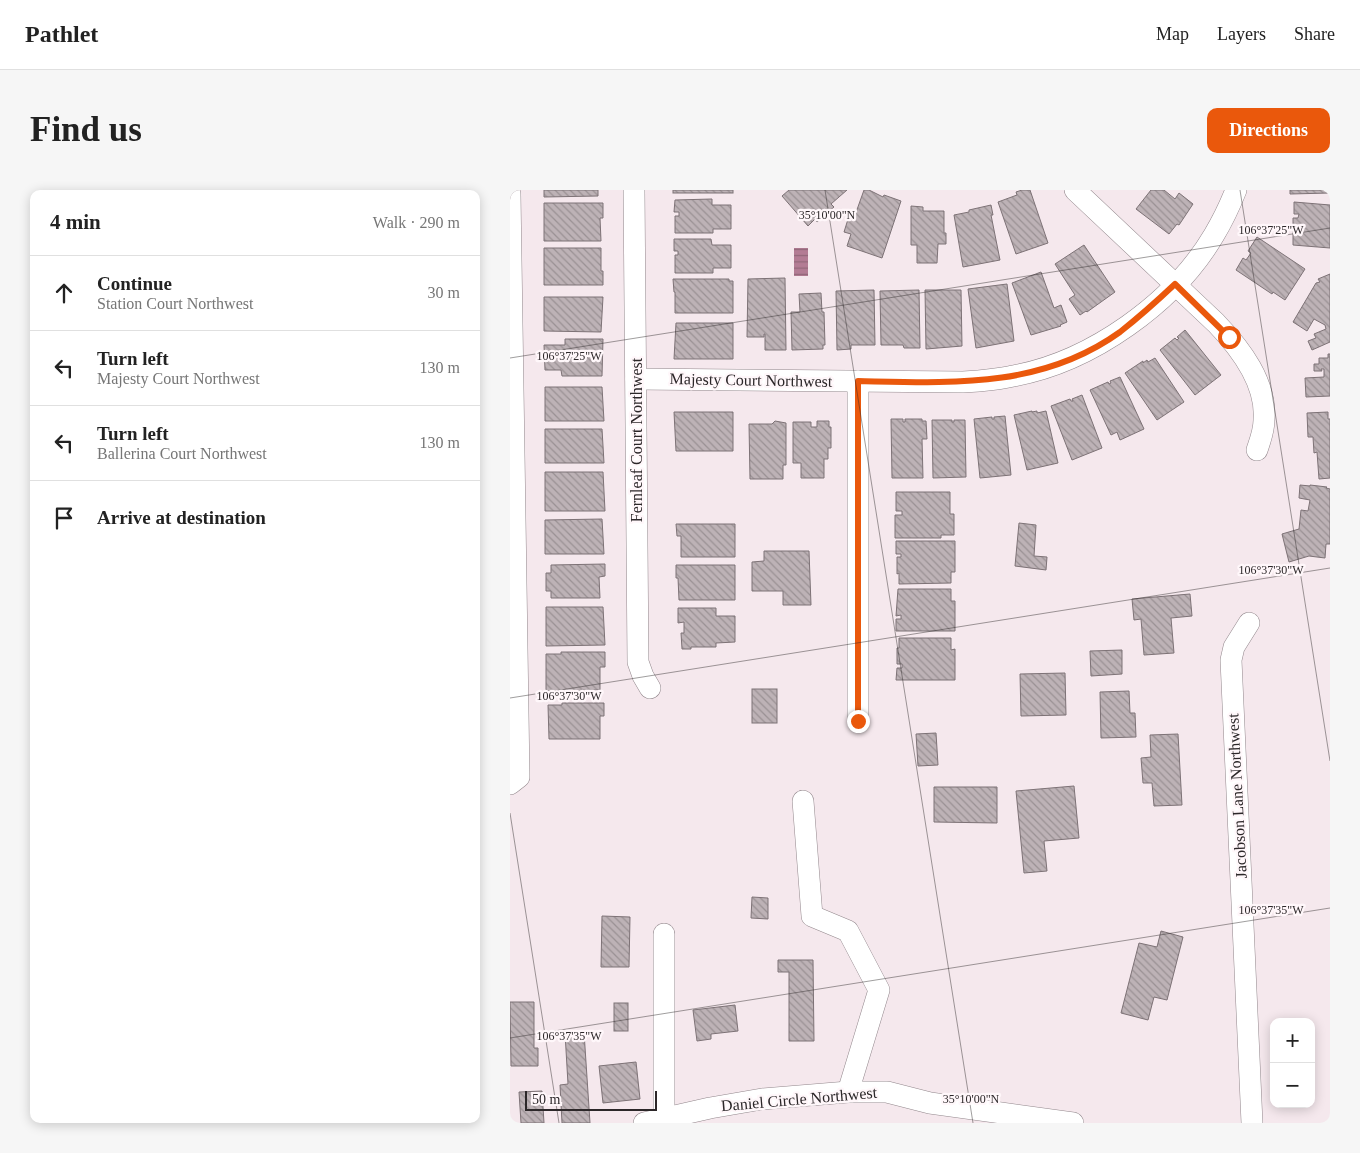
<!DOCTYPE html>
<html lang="en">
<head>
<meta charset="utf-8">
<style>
  :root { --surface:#fff; --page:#f6f6f6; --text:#222; --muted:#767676; --line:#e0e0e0; --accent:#ea580c }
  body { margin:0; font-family:"Times New Roman",serif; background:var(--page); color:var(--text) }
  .controls { position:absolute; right:15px; bottom:15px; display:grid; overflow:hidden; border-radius:10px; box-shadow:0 2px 12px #0003 }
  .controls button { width:45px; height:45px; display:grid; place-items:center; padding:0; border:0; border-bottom:1px solid var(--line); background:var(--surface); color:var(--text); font:25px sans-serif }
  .scale { position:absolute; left:15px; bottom:12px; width:132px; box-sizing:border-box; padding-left:5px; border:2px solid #2c2729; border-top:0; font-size:14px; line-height:18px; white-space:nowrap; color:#2c2729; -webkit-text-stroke:4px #fff7fa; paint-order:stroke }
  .stop { position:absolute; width:15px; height:15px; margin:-11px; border:4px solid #ea580c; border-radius:50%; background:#fff }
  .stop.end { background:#ea580c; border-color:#fff; box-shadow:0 1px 5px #0008 }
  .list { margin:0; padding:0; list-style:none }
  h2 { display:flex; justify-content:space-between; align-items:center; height:65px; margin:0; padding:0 20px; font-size:21px }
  h2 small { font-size:16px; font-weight:400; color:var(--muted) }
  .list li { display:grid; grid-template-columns:32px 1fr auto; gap:15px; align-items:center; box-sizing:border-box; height:75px; padding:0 20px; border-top:1px solid var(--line) }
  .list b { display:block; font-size:19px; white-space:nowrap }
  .list p { margin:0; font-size:16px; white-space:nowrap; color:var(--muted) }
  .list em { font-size:16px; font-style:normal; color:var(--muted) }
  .icon { flex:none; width:28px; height:28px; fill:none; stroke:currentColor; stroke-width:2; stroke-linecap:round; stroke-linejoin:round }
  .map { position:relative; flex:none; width:820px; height:933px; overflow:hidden; border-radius:10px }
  header { display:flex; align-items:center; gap:30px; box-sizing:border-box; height:70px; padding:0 25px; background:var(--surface); border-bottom:1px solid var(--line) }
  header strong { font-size:24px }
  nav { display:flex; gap:28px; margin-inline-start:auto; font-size:18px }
  .intro { display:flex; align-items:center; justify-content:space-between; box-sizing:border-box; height:120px; padding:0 30px }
  h1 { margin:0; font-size:35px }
  .button { padding:12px 22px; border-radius:10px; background:var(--accent); color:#fff; font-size:18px; font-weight:700 }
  main { display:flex; gap:30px; padding:0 30px }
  aside { flex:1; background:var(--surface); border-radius:10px; box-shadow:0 2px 12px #0003 }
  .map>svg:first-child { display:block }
</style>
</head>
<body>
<header>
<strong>Pathlet</strong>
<nav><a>Map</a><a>Layers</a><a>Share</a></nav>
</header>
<div class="intro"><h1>Find us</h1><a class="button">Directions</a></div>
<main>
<aside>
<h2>4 min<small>Walk · 290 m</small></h2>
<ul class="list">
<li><svg class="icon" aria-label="ahead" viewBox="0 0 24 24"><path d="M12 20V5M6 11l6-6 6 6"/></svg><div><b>Continue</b><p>Station Court Northwest</p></div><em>30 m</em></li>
<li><svg class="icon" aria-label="left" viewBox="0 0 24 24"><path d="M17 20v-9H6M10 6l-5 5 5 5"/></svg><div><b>Turn left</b><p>Majesty Court Northwest</p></div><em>130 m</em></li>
<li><svg class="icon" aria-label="left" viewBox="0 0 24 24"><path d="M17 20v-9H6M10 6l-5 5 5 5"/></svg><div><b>Turn left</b><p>Ballerina Court Northwest</p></div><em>130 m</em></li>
<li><svg class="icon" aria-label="arrive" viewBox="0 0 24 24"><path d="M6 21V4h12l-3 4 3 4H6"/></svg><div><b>Arrive at destination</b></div></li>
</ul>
</aside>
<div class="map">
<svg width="820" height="933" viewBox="0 0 820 933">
  <defs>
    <pattern id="water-rules" width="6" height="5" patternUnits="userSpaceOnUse" patternTransform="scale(1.25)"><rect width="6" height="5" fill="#b37c94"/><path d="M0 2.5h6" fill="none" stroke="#926679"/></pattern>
    <pattern id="building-back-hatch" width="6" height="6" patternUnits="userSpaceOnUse" patternTransform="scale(1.25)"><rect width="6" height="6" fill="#bdb2b6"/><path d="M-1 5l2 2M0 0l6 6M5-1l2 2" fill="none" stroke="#9a9194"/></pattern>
  </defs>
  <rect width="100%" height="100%" fill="#f5e8ed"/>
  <rect fill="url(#water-rules)" x="284" y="58" width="14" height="28"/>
  <g fill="url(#building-back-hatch)" stroke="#7d7276">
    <path d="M34,0h54v6l-54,1z"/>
    <rect x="163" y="0" width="60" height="3"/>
    <path d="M279,0h58l-16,14 3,3 -17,15 -2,-3 -7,7 -26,-30z"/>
    <path d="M354,0h5l14,7 1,-2 17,6 -19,57 -35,-12 4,-12 -7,-2 5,-16 5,2z"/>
    <path d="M512,0h8l18,53 -32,11 -18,-52 19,-7 -1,-3z"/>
    <path d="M641,0h13l11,9 4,-6 14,11 -14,21 -2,-1 -8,10 -33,-25z"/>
    <path d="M780,0h40v3l-40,1z"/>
    <path d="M202,9v6h19v24h-18v4h-38v-17h4v-4h-5l1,-12z"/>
    <path d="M784,12l36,3v43l-37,-3v-27h5l1,-4h-5z"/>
    <path d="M34,13h59v15h-3l1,23h-57z"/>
    <path d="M481,15l2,10h-2l9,45 -37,7 -9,-52 15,-3v-2z"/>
    <path d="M401,16l12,1v4h21v22h2v11h-8l-1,19h-20v-18h-6z"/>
    <path d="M747,47l48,32 -20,31 -12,-8 -1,2 -36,-24 7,-12 3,2 5,-7 -3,-2z"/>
    <path d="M164,49h37l1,6h19v23h-18v5h-38v-18h3v-4h-4z"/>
    <path d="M574,55l31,47 -28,20 -1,-1 -6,4 -11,-16 6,-4 -20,-31z"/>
    <path d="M34,58h57v23h2v14h-59z"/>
    <path d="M531,82l13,36 7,-3 6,17 -7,3 1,1 -30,9 -19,-52z"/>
    <path d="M820,84v68l-18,8 -4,-9 8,-3 -2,-4 12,-5 -1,-4 -11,-6 -7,12 -14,-9 23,-39 4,-1 -2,-3z"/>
    <path d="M275,88l1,72h-21v-16h-1v3h-17l1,-58z"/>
    <path d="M163,89h56v2h4v32h-58v-21h-1z"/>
    <path d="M497,94l7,57 -38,7 -8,-59z"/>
    <path d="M364,100l1,55h-24v4l-14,1 -1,-59z"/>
    <path d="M409,100l1,58h-16l-1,-3h-22l-1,-54z"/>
    <path d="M415,100h36l1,56 -36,3z"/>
    <path d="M311,103l1,19h2l1,33h-2v4l-31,1 -1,-38h9l-1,-18z"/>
    <path d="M34,107h59l-2,35 -57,-1z"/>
    <path d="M166,133h57v36h-59z"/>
    <path d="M675,140l36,45 -26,20 -35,-45 15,-12 2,2 2,-2 -2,-1z"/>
    <path d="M55,149h38l-1,37h-40l-1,-6h-16l-1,-25h21z"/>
    <path d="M818,164h2v42l-24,1 -1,-19 19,-1v-8h-3l1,2h-8v-7h5v-6h9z"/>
    <path d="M645,168l29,44 -27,18 -32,-47 18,-12v2l4,-3 1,2z"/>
    <path d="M610,187l24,52 -24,11 -3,-8 -6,3 -21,-45 18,-8 1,2 2,-1 -1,-2z"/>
    <path d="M35,197h57l2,34h-59z"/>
    <path d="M572,205l20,53 -30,12 -21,-54 19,-7 1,2h2l-1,-2z"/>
    <path d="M522,221v1l5,-1v2l9,-2 12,52 -31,7 -13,-55z"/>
    <path d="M164,222h59v39h-57z"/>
    <path d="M818,222v7h2v59l-11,1 -2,-27 -3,1 -1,-16h-5l-1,-24z"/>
    <path d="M495,226l6,59 -31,3 -6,-59 18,-2v2h2v-2z"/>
    <path d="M381,229h12v3h2v-3h17v2h4l1,18h-5l1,39h-31z"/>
    <path d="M422,230h20v2h2v-2h11l1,57 -33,1z"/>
    <path d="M265,231l11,2v42h-3v14h-33l-1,-55h23z"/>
    <path d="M307,231h12v6h2v21h-3v11h-4v19h-23v-15h-8v-41h18v5h6z"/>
    <path d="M35,239h57l2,34h-59z"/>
    <path d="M35,282h58l2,39h-60z"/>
    <path d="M790,295l10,1v-1l17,2 -1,1 4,1v55h-4l-1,14 -16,-2 -20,6 -7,-28 17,-5 2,-19 7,1 2,-11 -11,-2z"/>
    <path d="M386,302h54v22h4v21h-13v3h-46v-23h7v-4h-6z"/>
    <path d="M92,329l2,35h-59v-34z"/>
    <path d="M509,333l17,2 -2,31 13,1 -1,13 -31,-4z"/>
    <path d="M166,334h59v33h-54v-21h-4z"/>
    <path d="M386,351h59v31h-4v11l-52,1v-11l-2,1v-17h4v-3h-5z"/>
    <path d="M254,361h45l2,54h-28v-14h-31v-29l12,-1z"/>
    <path d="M95,374v12l-6,1 1,21h-49v-7h-5v-18h5v-8z"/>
    <path d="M166,375h59v35h-56l-1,-22h-2z"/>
    <path d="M388,399h53v12h4v30h-59v-12h5v-4l-5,1z"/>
    <path d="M680,404l2,22 -21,2 3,35 -30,2 -3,-36 -7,1 -2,-21z"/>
    <path d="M36,417h57l2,38 -59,1z"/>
    <path d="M168,418h38v8h19v26l-19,1v4h-25v2h-9l-1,-16h3v-11l-6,1z"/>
    <path d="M389,448h52v12l4,-1v31h-59l1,-12h5v-4h-5v-16h2z"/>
    <path d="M612,460v24l-31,2 -1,-25z"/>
    <path d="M51,462h44v15h-5v23l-54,1v-37h15z"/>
    <path d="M555,483l1,42 -45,1 -1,-42z"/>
    <rect x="242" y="499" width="25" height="34"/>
    <path d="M619,501l1,22h5l1,24 -35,1 -1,-46z"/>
    <path d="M52,513h42v13h-4v23h-51l-1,-34h14z"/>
    <path d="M426,543l2,32 -20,1 -2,-32z"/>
    <path d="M668,544l4,71 -28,1 -2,-23h-9l-2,-25 10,-1 -1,-22z"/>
    <path d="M564,596l5,52 -35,3 3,30 -23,2 -8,-82z"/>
    <path d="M424,597h63v36l-63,-1z"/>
    <path d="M242,707l16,1v21l-17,-1z"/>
    <path d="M92,726l28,1 -1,50h-28z"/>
    <path d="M651,741l22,6 -16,63 -13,-3 -6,23 -27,-7 18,-70 18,4z"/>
    <path d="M268,770h35l1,81h-25v-69h-11z"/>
    <path d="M0,812h24v46h4v18h-27z"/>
    <rect x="104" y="813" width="14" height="28"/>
    <path d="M225,815l3,26 -27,3v5l-14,2 -4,-31z"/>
    <path d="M74,842l6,91h-28l-2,-38 8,-1 -3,-51z"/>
    <path d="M126,872l4,37 -37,4 -4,-37z"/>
    <path d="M32,901l2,32h-23l-2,-31z"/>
  </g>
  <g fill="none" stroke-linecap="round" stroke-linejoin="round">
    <defs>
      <g id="minor">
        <path d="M124,0l4,472 5,14 7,12"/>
        <path d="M565,0l141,133c25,26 51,60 48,97 0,11 -4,21 -7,30"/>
        <path d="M0,4l9,583 -9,7"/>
        <path d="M126,189l327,3c17,-1 33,-2 50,-6 78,-14 161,-73 201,-141 9,-15 16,-30 22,-45"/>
        <path d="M348,191v340"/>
        <path d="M739,433l-15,24 -3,13 21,463"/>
        <path d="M293,611l9,115 36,15 31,59 -31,102"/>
        <path d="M154,928v-184"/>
        <path d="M134,933l66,-15 52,-9 86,-7h39l43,11 143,20"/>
      </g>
    </defs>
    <use href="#minor" stroke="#92878c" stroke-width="22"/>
    <use href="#minor" stroke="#fff" stroke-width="21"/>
  </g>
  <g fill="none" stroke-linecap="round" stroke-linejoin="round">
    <path stroke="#ea580c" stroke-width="6" d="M348,531v-340c92,2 183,8 262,-49 19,-15 37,-31 55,-48l54,53"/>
  </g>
  <path fill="none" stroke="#2c2729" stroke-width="1" stroke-opacity="0.45" d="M315,0l148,933M730,0l90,571M0,168l820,-130M0,508l820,-130M0,623l49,310M0,848l820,-130"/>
  <g text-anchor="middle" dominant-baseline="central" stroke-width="4.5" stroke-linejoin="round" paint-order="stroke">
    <g font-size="16" fill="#2c2729" stroke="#fff7fa">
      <text transform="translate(241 190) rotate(1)">Majesty Court Northwest</text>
      <text transform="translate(126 250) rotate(-90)">Fernleaf Court Northwest</text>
      <text transform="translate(727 606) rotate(-93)">Jacobson Lane Northwest</text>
      <text transform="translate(289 909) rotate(-5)">Daniel Circle Northwest</text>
    </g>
  </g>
  <g font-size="12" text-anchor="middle" fill="#2c2729" stroke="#fff7fa" stroke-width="4.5" stroke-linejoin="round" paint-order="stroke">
    <text x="317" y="29">35°10'00"N</text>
    <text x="761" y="44">106°37'25"W</text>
    <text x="59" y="170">106°37'25"W</text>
    <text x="761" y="384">106°37'30"W</text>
    <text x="59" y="510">106°37'30"W</text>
    <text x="761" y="724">106°37'35"W</text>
    <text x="59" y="850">106°37'35"W</text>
    <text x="461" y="913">35°10'00"N</text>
  </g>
</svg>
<div class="controls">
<button>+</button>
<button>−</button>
</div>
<div class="scale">50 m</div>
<div class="stop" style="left:719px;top:147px"></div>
<div class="stop end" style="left:348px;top:531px"></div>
</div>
</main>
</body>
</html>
